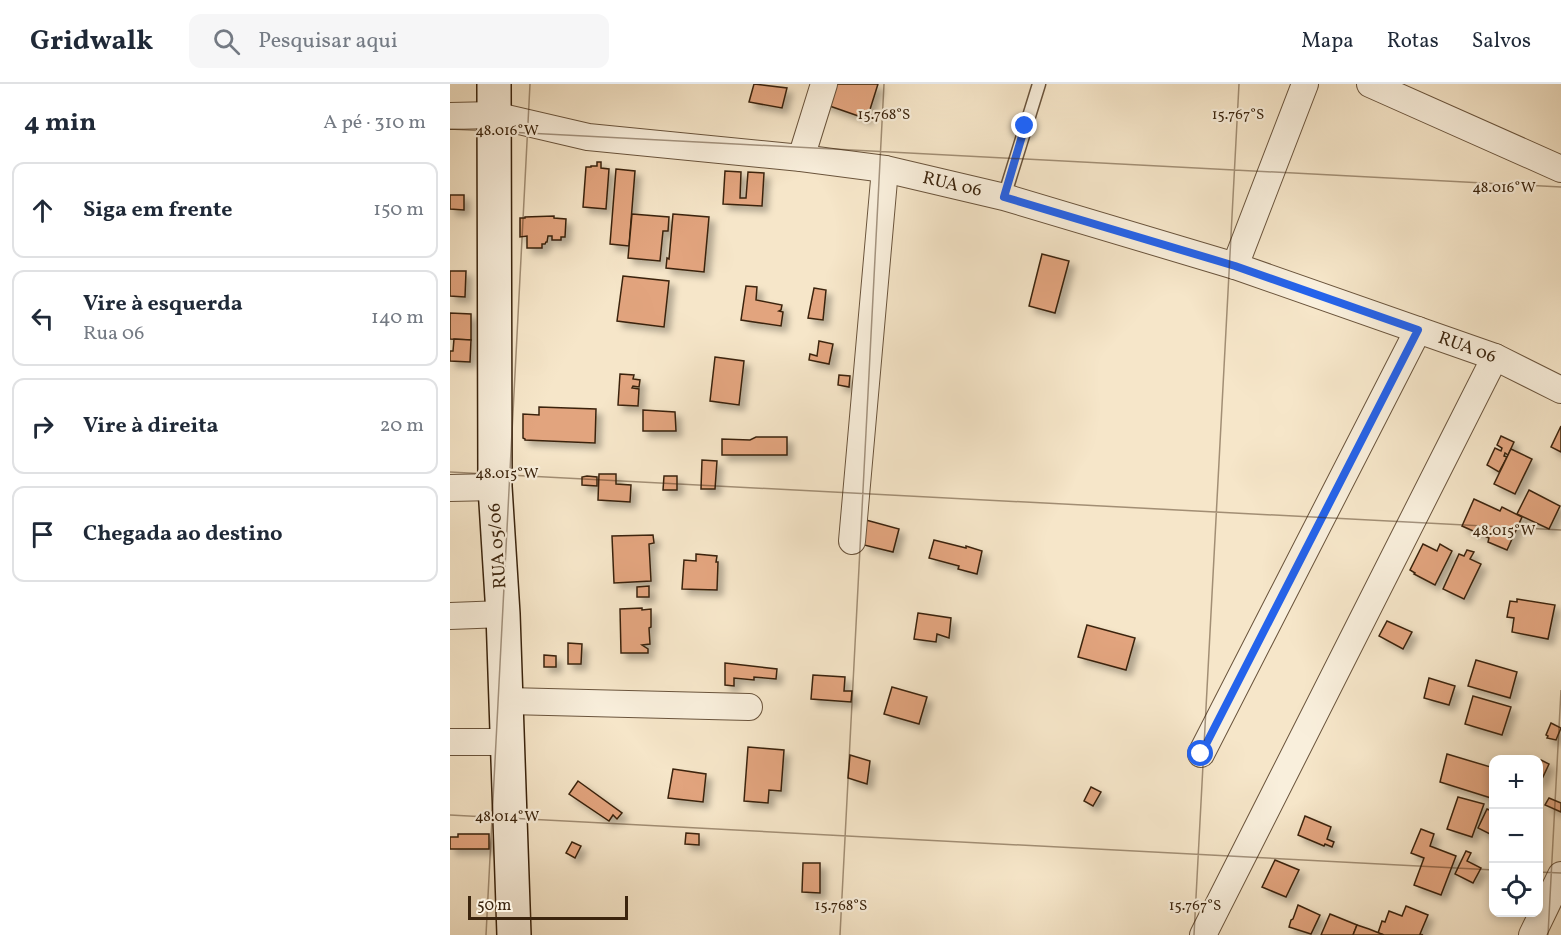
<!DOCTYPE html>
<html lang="pt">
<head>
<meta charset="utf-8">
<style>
  :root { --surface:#fff; --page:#f6f6f7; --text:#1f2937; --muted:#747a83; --line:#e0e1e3 }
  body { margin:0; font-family:Vollkorn,serif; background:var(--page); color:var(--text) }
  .controls { position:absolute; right:18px; bottom:18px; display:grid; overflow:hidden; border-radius:12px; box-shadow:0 3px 9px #0003 }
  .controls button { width:54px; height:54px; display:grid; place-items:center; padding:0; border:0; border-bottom:2px solid var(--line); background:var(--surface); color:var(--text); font:30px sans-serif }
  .scale { position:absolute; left:18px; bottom:15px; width:160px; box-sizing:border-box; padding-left:6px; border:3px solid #3b240d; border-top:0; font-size:16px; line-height:21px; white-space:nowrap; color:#3b240d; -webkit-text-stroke:4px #f9efdc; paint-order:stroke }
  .stop { position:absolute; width:18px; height:18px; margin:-14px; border:4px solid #2563eb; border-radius:50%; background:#fff }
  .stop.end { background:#2563eb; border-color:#fff; box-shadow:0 2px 6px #0008 }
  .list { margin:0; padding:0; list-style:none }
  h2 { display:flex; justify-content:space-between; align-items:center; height:78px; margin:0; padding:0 24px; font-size:26px }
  h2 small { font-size:20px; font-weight:400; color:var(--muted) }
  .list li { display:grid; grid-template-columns:39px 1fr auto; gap:18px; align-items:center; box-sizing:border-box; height:96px; margin:0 12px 12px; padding:0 12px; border:2px solid var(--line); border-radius:12px }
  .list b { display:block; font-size:22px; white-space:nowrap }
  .list p { margin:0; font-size:20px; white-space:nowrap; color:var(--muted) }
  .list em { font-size:20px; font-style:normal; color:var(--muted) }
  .icon { flex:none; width:33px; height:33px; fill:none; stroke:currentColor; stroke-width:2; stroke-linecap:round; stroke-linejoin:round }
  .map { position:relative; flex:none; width:1111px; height:851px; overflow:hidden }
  header { display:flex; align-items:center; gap:36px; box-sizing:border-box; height:84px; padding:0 30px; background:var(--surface); border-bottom:2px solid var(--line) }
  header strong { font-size:28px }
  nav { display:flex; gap:33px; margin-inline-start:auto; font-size:21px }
  .search { width:420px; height:54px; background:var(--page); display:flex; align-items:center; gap:15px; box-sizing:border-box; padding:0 21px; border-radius:12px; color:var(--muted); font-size:22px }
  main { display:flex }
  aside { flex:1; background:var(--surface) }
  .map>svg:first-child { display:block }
</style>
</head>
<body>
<header>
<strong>Gridwalk</strong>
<div class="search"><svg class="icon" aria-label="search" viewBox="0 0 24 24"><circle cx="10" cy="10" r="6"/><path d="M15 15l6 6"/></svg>Pesquisar aqui</div>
<nav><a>Mapa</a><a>Rotas</a><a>Salvos</a></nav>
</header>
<main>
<aside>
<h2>4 min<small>A pé · 310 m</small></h2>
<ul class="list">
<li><svg class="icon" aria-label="ahead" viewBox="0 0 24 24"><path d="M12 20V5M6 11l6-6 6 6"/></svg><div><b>Siga em frente</b></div><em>150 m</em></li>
<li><svg class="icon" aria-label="left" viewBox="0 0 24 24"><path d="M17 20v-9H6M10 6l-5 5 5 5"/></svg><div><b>Vire à esquerda</b><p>Rua 06</p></div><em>140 m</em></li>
<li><svg class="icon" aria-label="right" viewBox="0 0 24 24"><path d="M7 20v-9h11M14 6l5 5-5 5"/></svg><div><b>Vire à direita</b></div><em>20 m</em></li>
<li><svg class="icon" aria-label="arrive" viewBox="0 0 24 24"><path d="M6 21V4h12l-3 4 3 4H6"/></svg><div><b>Chegada ao destino</b></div></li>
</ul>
</aside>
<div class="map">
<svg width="1111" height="851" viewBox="0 0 1111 851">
  <defs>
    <filter id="shadow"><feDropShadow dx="5.5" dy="5.5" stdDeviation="3" flood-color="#0004"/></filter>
  </defs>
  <rect width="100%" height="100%" fill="#f6e6c9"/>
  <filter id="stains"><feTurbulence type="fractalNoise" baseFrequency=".00333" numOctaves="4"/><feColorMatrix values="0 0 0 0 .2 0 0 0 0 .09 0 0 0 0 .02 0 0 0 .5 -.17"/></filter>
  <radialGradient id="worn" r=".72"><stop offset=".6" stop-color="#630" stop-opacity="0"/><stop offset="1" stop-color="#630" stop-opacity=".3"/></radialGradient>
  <g fill="#e2a47e" stroke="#3b240d" stroke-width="1.5" filter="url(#shadow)">
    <path d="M304,0l33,4 -5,20 -33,-6z"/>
    <path d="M378,0h50l-11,35 -46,-16z"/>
    <path d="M147,78h4v6l8,1 -3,40 -23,-2 3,-40h5v-1h6z"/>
    <path d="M166,85l19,2 -6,75 -19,-2z"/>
    <path d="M275,87l16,1 -1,26h6l2,-26 16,1 -2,33 -39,-2z"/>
    <path d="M0,111h14v15l-14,-1z"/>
    <path d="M182,130l37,3 -1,14h-5l-3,30 -32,-3z"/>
    <path d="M223,130l36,3 -5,55 -38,-4 1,-10 2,1z"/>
    <path d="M104,132v2l12,1 -1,18h-4v3h-9v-4h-4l-1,6h-1l-1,2h-3v4h-15v-12l-7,1v-19h5v-1z"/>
    <path d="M592,170l27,7 -14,52 -26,-7z"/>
    <path d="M0,187h16l-1,26 -15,-1z"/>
    <path d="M173,192l46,5 -5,46 -47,-6z"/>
    <path d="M296,202l11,1 -1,13 26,5 -1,5 -2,1 4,1 -2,14 -40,-6z"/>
    <path d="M364,204l12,2 -3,30 -15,-2z"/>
    <path d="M0,229l21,1v26l-21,-1z"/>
    <path d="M4,255l17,1 -1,22 -20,-1v-10h3z"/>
    <path d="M369,257l14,3 -4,20 -20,-4 1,-6 7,2z"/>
    <path d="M265,273l29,4 -5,44 -29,-4z"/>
    <path d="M170,290l14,1 -1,4 7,1 -1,7 -6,-1 -1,2 7,1 -1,17 -20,-1z"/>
    <path d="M389,291l11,1 -1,11 -11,-2z"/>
    <path d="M89,323l57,2 -1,34 -70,-3v-1l-2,-1v-24l16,1z"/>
    <path d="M193,326l32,2 1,19h-33z"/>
    <path d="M1111,342v26l-10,-5z"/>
    <path d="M1051,352l13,6 -6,13 -3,-2 -1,3 3,1 -8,15 -12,-7 8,-17 6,3 1,-3 -5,-3z"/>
    <path d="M306,353h31v18h-65v-16l28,1z"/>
    <path d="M1061,365l21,10 -17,35 -21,-10z"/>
    <path d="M252,376l15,1 -2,28h-14z"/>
    <path d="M149,390h17v10l15,1 -1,17 -32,-2z"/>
    <path d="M137,392l10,1v9l-15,-1v-8z"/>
    <path d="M214,392h13v14h-14z"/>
    <path d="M1079,406l31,16 -11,23 -32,-15z"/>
    <path d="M1024,415l26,12 2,-4 20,10 -15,33 -19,-8 1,-4 -27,-12z"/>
    <path d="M416,436l33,9 -6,23 -29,-7z"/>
    <path d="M203,451l1,8 -5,1 2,37 -37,2 -2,-47z"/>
    <path d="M484,456l32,8v-2l16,5 -5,23 -19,-5 1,-3 -30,-8z"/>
    <path d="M973,460l14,7 3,-7 12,7 -17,34 -21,-11 1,-1 -5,-3z"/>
    <path d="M1017,466l7,2 -4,7 11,5 -17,35 -21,-10 16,-35 5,2z"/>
    <path d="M246,470l21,2 -1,6h2l-1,28 -35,-1 2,-29 12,1z"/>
    <path d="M199,502v11h-12v-10z"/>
    <path d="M1067,515l38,6 -7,34 -36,-7 2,-14 -7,-1 3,-16 7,1z"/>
    <path d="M192,524v2l9,-1v18l-2,1 1,16 -8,1 6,4v4h-27l-1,-44z"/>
    <path d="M468,529l33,5 -2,20 -12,-4 -1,8 -22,-3z"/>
    <path d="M937,537l25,11 -9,17 -24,-13z"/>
    <path d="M637,541l48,13 -9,32 -48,-13z"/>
    <path d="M118,559l14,1 -1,20h-13z"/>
    <path d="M94,571l12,1v11h-12z"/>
    <path d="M1026,576l41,12 -7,26 -42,-12z"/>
    <path d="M275,579l52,6 -1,10 -22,-2v3l-20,-2v8l-9,-1z"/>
    <path d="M363,591l32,2 -1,14h8l-1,11 -40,-3z"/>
    <path d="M979,594l26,8 -6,19 -25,-7z"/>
    <path d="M442,603l35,10 -8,27 -35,-10z"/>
    <path d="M1023,612l38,11 -9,28 -37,-11z"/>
    <path d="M1101,639l10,5 -5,12 -9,-2 1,-2 -2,-1z"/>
    <path d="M298,663l36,3 -3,41 -12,-1 -1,13 -24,-2z"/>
    <path d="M997,670l47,14v22l-3,8 -51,-16z"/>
    <path d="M400,671l20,6 -3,23 -19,-6z"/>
    <path d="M1091,676l8,4 -8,17 -3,-1v-18z"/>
    <path d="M223,685l33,5 -3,28 -35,-4z"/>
    <path d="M128,697l44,32 -5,6 -4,-4 -4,6 -40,-27z"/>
    <path d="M641,703l10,5 -8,14 -9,-5z"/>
    <path d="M1008,713l26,7 -12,33 -25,-8z"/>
    <path d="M1099,714l12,5v9l-16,-7z"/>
    <path d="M1037,725l7,3v24l-16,-8z"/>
    <path d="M855,732l26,11 -4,12 7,3 -2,5 -7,-3 -1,2 -26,-11z"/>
    <path d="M971,745l13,5 -4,12 26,10 -15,39 -27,-10 10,-27 -13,-5z"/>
    <path d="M236,749l13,1v11l-14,-1z"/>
    <path d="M8,750h31v15h-39v-12h8z"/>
    <path d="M122,758l9,4 -6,12 -9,-5z"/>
    <path d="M1016,767l5,2 -4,8 14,7 -8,15 -18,-9z"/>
    <path d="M825,776l24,10 -13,27 -24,-10z"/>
    <path d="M353,779h17v30l-18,-1z"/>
    <path d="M848,821l22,10 -9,19 -22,-7 2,-7 2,-1z"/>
    <path d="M956,822l22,9 -8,19 3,1h-39l-6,-2 4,-12 3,1 4,-11 13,5z"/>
    <path d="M880,830l27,11 -4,10h-32z"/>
    <path d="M907,841l12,4 15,6h-31z"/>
  </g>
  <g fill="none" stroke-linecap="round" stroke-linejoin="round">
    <defs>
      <path id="lane" d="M554,113l35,-113"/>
      <g id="street">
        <path d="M920,0l191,85"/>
        <path d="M0,32l44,-1 94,22 213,21 84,11 119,28 231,69 260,91 66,33"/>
        <path d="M351,74l23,-74"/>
        <path d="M785,182l70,-182"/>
        <path d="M0,404l45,-1"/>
        <path d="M402,457l33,-372"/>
        <path d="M0,532l53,-2"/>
        <path d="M55,617l244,6"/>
        <path d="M0,658h57"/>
        <path d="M751,670l217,-424"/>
        <path d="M753,851l292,-578"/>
        <path d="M1082,851l29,-60"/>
      </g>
      <path id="secondary" d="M44,0l1,403 8,127 11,321"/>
    </defs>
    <use href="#lane" stroke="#6a543c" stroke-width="15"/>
    <use href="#street" stroke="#6a543c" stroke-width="28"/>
    <use href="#secondary" stroke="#3b240d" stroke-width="36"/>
    <use href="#lane" stroke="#f9efdc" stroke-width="12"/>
    <use href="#street" stroke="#f9efdc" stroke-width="26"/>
    <use href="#secondary" stroke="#f9efdc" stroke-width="33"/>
  </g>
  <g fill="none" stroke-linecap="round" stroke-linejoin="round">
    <path stroke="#2563eb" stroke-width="8" d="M575,42l-21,71 231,69 183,64 -217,424"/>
  </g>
  <path fill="none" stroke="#3b240d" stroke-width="1.5" stroke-opacity="0.45" d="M0,45l1111,58M0,388l1111,58M0,731l1044,55M1088,788l23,1M36,851l44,-851M390,851l44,-851M744,851l45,-851M1098,851l13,-245"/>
  <g text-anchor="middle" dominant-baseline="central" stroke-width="4.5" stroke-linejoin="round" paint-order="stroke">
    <g font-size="18" fill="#3b240d" stroke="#f9efdc">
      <text transform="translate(502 101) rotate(13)">RUA 06</text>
      <text transform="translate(1017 264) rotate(20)">RUA 06</text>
      <text transform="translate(48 462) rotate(-94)">RUA 05/06</text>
    </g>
  </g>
  <g font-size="15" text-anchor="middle" fill="#3b240d" stroke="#f9efdc" stroke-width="4.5" stroke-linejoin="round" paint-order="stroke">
    <text x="434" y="35">15.768°S</text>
    <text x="788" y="35">15.767°S</text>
    <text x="57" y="51">48.016°W</text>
    <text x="1054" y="108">48.016°W</text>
    <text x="57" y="394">48.015°W</text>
    <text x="1054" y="451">48.015°W</text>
    <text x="57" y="737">48.014°W</text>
    <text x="391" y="826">15.768°S</text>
    <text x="745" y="826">15.767°S</text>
  </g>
  <rect width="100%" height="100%" filter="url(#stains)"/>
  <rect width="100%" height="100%" fill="url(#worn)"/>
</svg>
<div class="controls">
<button>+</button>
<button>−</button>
<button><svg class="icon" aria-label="locate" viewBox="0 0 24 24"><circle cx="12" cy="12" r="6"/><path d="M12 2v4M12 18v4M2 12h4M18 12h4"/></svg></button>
</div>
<div class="scale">50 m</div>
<div class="stop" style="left:751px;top:670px"></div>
<div class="stop end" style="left:575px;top:42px"></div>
</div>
</main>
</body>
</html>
